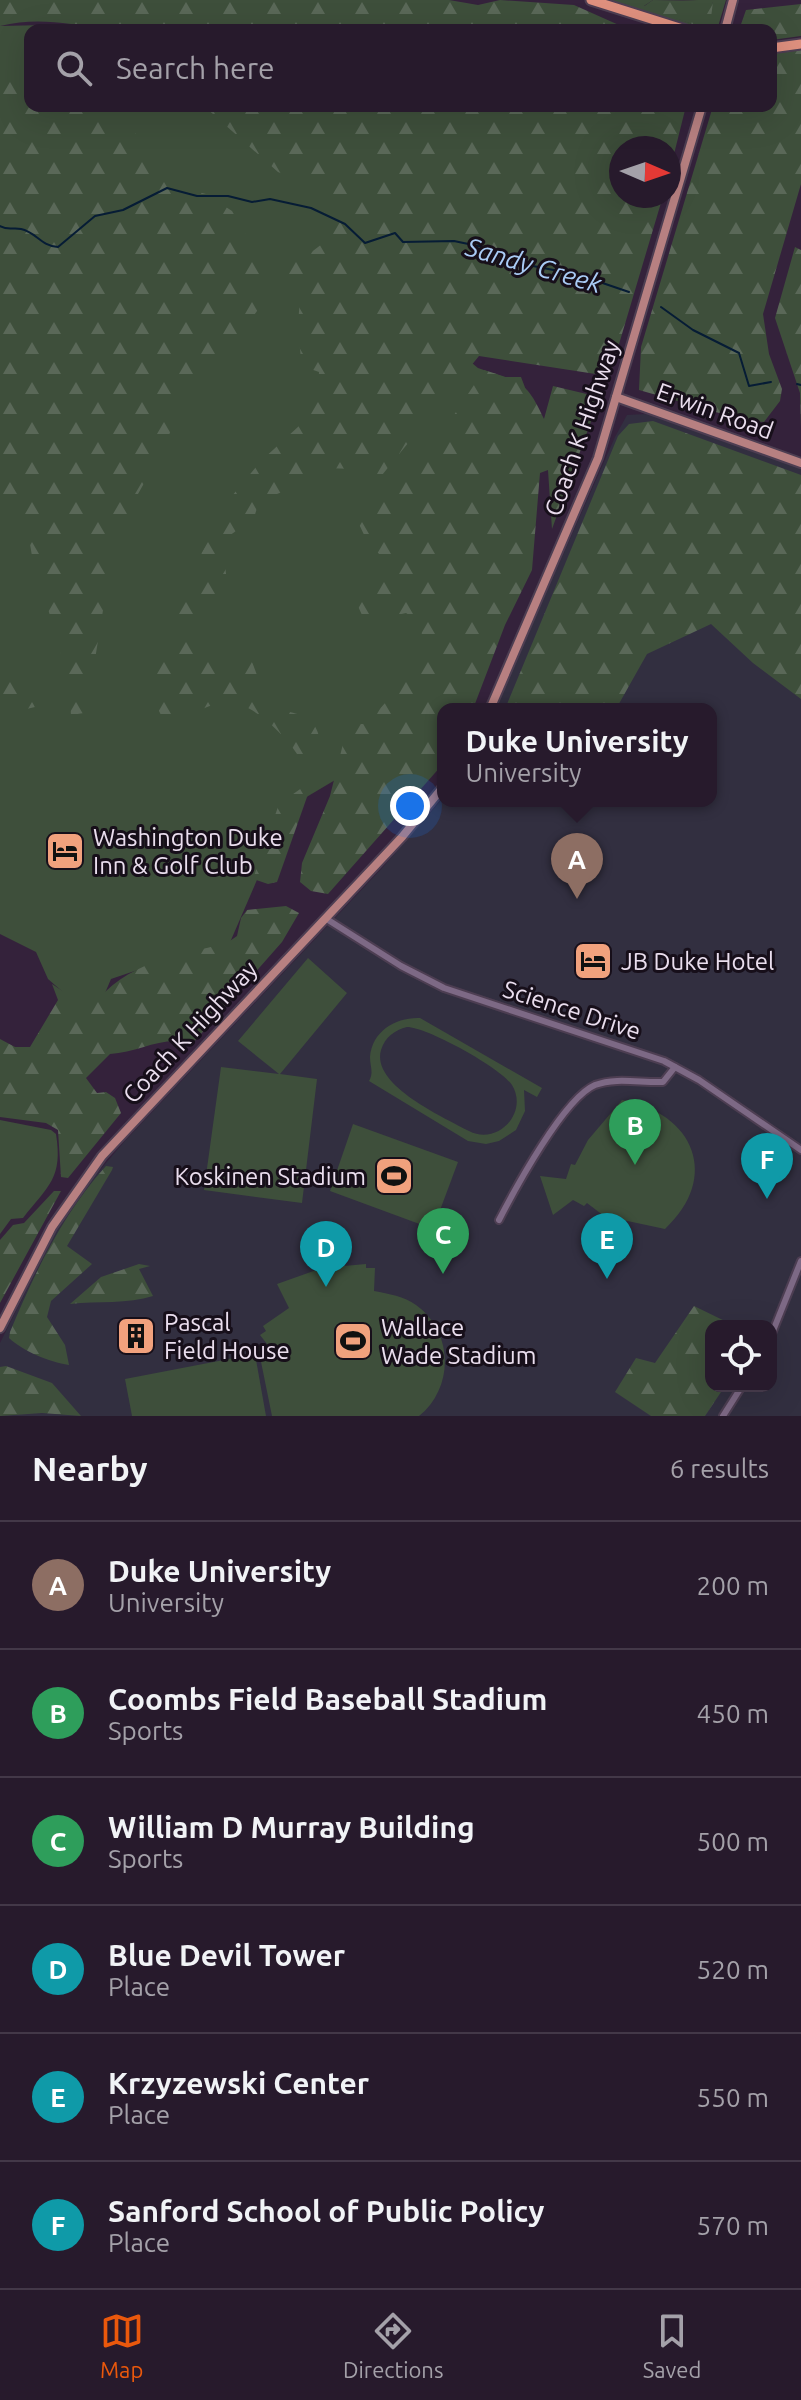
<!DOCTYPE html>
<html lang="en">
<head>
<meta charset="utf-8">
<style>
  :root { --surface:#271a2c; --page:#332738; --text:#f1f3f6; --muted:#a4a1a9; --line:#433848; --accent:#ea580c }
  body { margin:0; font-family:Ubuntu,sans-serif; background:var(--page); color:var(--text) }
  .controls { position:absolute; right:24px; bottom:24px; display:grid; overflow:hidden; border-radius:16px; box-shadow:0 8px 32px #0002 }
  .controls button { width:72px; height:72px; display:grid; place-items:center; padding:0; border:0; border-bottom:2px solid var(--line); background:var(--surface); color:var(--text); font:40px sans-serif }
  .compass { position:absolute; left:609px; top:136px; width:72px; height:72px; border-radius:50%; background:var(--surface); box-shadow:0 8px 32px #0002; rotate:92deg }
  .you { position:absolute; left:410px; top:806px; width:28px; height:28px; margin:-20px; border:6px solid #fff; border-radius:50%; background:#1a73e8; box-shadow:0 0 0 12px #1a73e833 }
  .badge { display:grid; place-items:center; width:52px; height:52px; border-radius:50%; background:var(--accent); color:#fff; font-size:26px; font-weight:700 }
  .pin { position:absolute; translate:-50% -66px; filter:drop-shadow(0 2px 4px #0008) }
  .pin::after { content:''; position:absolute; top:42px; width:28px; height:24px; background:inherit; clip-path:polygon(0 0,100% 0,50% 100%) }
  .popup { position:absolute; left:437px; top:703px; width:280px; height:104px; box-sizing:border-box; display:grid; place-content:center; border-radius:16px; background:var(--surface); filter:drop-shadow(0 2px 6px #0005); font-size:26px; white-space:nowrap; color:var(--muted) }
  .popup b { font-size:30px; color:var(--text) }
  .popup::after { content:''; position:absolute; left:50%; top:100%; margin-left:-16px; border:16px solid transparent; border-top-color:var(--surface) }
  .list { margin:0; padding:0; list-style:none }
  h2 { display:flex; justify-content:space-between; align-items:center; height:104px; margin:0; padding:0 32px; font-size:34px }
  h2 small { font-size:26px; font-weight:400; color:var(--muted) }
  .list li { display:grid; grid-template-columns:52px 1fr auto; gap:24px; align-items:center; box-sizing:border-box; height:128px; padding:0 32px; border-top:2px solid var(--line) }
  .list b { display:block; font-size:30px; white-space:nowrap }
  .list p { margin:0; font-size:26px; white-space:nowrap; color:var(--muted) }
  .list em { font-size:26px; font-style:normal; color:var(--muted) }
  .icon { flex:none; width:44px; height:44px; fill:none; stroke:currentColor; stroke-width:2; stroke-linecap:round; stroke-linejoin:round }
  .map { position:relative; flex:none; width:801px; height:1416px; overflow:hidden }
  .search { position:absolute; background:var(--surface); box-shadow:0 8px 32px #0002; left:24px; right:24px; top:24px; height:88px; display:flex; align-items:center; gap:20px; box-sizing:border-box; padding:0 28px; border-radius:16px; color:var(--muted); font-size:30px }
  .sheet { height:872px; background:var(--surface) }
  nav { display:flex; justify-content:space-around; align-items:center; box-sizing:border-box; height:112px; border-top:2px solid var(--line); background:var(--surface); font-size:22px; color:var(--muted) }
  nav a { display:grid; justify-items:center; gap:4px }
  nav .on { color:var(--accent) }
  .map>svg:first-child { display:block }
</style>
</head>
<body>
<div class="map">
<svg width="801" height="1416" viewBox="0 0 801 1416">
  <defs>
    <pattern id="forest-firs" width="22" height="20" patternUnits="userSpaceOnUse" patternTransform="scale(2)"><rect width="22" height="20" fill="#3e4f3b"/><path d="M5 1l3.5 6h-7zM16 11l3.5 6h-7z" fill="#5a6858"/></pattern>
  </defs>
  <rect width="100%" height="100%" fill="#34223b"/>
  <path fill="#322f40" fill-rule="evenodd" d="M646,414l155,55v947h-801v-73l60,-120 24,-34 39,-46 260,-276 60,-69v3h268v-92h-216l120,-272 12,-22zM711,1326h60v60h-60z"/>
  <g fill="#3e4f3b" fill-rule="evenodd">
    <path d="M601,0h52l-9,6 54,20 15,-24 -31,-2h44l-9,30h-14z"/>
    <path d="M45,25l24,5h-39v76h178l118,87 104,135 48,40 26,9h17l10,26 -72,241 -107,126 -64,38 -60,139 -49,9 -68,23 -17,40 -46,-40 -12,-27 -36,-18v-908z"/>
    <path d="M308,958l39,35 -67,81 37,5 -15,124 -98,-13 17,-123 58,7 -41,-33z"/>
    <path d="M420,1018l122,70 -5,9 -13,-7 1,21 -9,19 -17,11 -13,3 -18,-3 -99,-60c5,-9 1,-14 1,-24 2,-26 26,-40 50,-39zM407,1027c20,0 94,41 105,58 17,28 -15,61 -43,46 -26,-14 -98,-46 -88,-81 4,-13 14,-20 26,-23z"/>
    <path d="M622,1100c72,13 99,77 43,129l-61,-13 -17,-13 -3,3 -11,-6 -20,15 -13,-39 26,3 5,-15 4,1 13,-25z"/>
    <path d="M0,1120l51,10 5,4c7,44 -7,51 -33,84l-12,1 -11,15z"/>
    <path d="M353,1124l105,38 -25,67 -103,-38z"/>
    <path d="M366,1264v4h9l-1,23c15,3 30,5 42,14 38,27 38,83 3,111h-147l-14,-69 9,-3 -7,-9 6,-4 -3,-5 26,-18 -12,-24 45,-16z"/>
    <path d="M255,1354l11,62h-134l-7,-37z"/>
  </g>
  <g fill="url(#forest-firs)">
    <path d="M0,0h449l29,5 22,-5 74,5 56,25h-525c-36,-7 -69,-13 -105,-4z"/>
    <path d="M653,0l60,1 -2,17 -13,8 -55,-19z"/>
    <path d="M801,4v32l-30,4v-10h-32l7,-20z"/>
    <path d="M801,50v134l-38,130 6,40 13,35 -2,12 -16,21 -17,-1 -108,-31 2,-43 72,-241h58v-52z"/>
    <path d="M0,74l16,1 14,11v20h61l24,12 30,23 8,26 18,18 35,9 26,17 15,26 19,17 35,6 21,-16 12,-17 -10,-15v-15l-19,-14 -27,-11 -74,-66h482l-17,68v-26h-48v48h42l-52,175 -9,4 -123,-19 -110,135 -3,-14 -12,-8 -29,-1 -12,12 -54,21 -5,17 -32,23 7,57 -8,12 -21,5 -5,13 5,28 51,3 17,46c36,14 48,4 55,48l-7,8 -15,-1c-12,-21 -50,-61 -77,-58 -10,1 -47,17 -58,23l-9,-18 -4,-24 49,-131 30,-56 29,-35 38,-35 7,-22 12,-13 1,-19 -17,-6c-5,-40 -5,-54 3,-92l-33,5 -15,32 -42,59 -37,39 -12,35 -42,75 -11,30 -24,147 -5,17 -13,2c-3,-52 -20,-96 -36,-145 -4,-13 -4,-31 -10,-43 -4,-8 -17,-16 -25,-17z"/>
    <path d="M795,247l6,3v178l-1,-35 -25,-75z"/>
    <path d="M484,370c38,12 43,12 60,49l9,-33 42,10 2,9 -45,124 -4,-59 -8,3 -8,97 -27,55 -32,84h-30l-1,56 -114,129 -17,-3 -11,-9 2,-19 28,-67 18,-72h18l20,-22 12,-25 18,-5 7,-29 -3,-21 -14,-9 -27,6 -17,-4 -5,-11 2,-10 14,-5 6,-12 1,-22 -13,-14 -9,-19 84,-89z"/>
    <path d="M653,421l148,54v224l-48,-36 -42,-39 -64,30 -31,55h-111l113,-273 11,-12z"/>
    <path d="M0,653l28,35 7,19 -17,4 -18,-9z"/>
    <path d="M313,780l-36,102 -9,2 -15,-5 26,-75z"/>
    <path d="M286,906l13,7 -17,29 -90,102c-28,-10 -53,9 -82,10l-24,24 11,15 9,-1 9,6 6,15 -53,65 -7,-1 -3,-47 -12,-7 -46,-6v-78l15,8h15l28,-47 -6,-16 30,20 11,2c32,-44 83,-50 134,-63l10,-7 4,-18 6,-8z"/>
    <path d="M106,1166l7,1 -1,3 -45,76 25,18 -41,37 -4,16 18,28 4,20c-20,-3 -46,-14 -60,-27l1,-6c24,-58 53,-119 96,-166z"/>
    <path d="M54,1191h7l-61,112v-63l13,-15 11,-2z"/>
    <path d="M139,1264l11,2 -11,3 14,27c-25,8 -56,5 -83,8l31,-27z"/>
    <path d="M694,1306l39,19 -22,1v60h14l-20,30h-54l-36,-24 21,-34 19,5z"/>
    <path d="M6,1366l46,17 29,33 -39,-3 -42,3v-49z"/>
  </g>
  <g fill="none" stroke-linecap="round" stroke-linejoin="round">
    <g stroke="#061c35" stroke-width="2">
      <path d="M0,226c9,5 12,1 21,3 15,3 20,17 37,18l37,-31 28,-6 44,-22 30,8h31l24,6 18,-3 41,9 34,16 20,19 30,-10 8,9 51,-1 43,9 36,16 46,9 50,17"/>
      <path d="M661,307l32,23 46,23 10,33 22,-4"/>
      <path d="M797,384l4,1"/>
    </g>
    <defs>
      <g id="minor">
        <path d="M325,918l76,48 43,22 220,73 35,19 102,70"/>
        <path d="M499,1220c16,-31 65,-122 96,-135 21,-8 46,-2 68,-3l12,-15"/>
        <path d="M771,1336l30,-75"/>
        <path d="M723,1416l19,-30"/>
      </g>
      <g id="major">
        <path d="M725,30l8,-30"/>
        <path d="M616,397l185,66"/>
        <path d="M490,709l108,-251 104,-352"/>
        <path d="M0,1328l52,-101 50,-71 300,-319 41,-50"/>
      </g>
      <g id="highway">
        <path d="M591,0l95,30"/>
        <path d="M771,48l30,-4"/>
      </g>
    </defs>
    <use href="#minor" stroke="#4d3e52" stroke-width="10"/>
    <use href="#major" stroke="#4d3e52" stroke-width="12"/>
    <use href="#highway" stroke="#4d3e52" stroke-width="13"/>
    <use href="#minor" stroke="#7d6985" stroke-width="6"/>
    <use href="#major" stroke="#b78081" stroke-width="8"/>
    <use href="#highway" stroke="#de907e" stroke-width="9"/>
  </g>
  <defs>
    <symbol id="hotel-square" viewBox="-11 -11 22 22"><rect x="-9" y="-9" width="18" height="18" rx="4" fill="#f1a17d" stroke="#170f1a"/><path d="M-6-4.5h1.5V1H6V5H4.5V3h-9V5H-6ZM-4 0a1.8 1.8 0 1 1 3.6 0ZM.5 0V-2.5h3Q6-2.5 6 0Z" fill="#111"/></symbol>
    <symbol id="stadium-square" viewBox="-11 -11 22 22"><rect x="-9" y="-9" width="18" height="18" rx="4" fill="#f1a17d" stroke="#170f1a"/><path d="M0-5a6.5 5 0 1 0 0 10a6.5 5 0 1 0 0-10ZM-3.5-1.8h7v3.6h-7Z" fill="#111"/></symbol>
    <symbol id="building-square" viewBox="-11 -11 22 22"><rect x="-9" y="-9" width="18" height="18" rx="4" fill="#f1a17d" stroke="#170f1a"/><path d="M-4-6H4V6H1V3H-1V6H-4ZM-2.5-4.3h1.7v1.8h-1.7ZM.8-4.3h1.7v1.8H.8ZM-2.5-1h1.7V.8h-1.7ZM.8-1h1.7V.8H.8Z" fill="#111"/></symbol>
  </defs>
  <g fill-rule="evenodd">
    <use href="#hotel-square" x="43" y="829" width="44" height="44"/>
    <use href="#hotel-square" x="571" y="939" width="44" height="44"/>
    <use href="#stadium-square" x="372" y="1154" width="44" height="44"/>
    <use href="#building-square" x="114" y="1314" width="44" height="44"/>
    <use href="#stadium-square" x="331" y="1319" width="44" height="44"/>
  </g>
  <g text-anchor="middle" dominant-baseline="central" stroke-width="6" stroke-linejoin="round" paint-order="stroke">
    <g font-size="24" fill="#eadeee" stroke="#170f1a">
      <text transform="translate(715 411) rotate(20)">Erwin Road</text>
      <text transform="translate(582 428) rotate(-71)">Coach K Highway</text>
      <text transform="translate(572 1010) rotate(18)">Science Drive</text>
      <text transform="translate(190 1032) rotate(-47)">Coach K Highway</text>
    </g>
    <g font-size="24" fill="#eadeee" stroke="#170f1a" text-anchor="start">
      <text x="93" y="837">Washington Duke<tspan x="93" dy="28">Inn &amp; Golf Club</tspan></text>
      <text x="621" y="961">JB Duke Hotel</text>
      <text x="366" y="1176" text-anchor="end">Koskinen Stadium</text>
      <text x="164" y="1322">Pascal<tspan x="164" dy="28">Field House</tspan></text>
      <text x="381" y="1327">Wallace<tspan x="381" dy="28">Wade Stadium</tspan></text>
    </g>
    <g font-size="26" font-style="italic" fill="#a9cbf5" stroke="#170f1a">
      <text transform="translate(534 265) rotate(16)">Sandy Creek</text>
    </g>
  </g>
</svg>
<div class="controls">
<button><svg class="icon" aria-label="locate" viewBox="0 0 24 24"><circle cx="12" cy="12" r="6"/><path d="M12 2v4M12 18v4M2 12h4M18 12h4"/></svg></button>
</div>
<svg class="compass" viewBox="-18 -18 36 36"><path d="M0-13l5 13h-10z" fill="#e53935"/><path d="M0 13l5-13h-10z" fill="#a4a1a9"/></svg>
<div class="you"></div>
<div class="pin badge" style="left:577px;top:899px;background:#8d6e63">A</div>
<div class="popup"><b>Duke University</b>University</div>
<div class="pin badge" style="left:635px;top:1165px;background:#2e9e5b">B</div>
<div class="pin badge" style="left:443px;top:1274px;background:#2e9e5b">C</div>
<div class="pin badge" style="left:326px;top:1287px;background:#0f9aa8">D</div>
<div class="pin badge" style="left:607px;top:1279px;background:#0f9aa8">E</div>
<div class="pin badge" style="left:767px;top:1199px;background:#0f9aa8">F</div>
<div class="search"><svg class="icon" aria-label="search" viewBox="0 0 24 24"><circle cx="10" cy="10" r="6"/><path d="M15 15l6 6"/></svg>Search here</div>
</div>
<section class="sheet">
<h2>Nearby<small>6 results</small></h2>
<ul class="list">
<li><span class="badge" style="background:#8d6e63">A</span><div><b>Duke University</b><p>University</p></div><em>200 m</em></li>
<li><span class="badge" style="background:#2e9e5b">B</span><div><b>Coombs Field Baseball Stadium</b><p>Sports</p></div><em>450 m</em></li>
<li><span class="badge" style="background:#2e9e5b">C</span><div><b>William D Murray Building</b><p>Sports</p></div><em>500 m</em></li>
<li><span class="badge" style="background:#0f9aa8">D</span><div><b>Blue Devil Tower</b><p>Place</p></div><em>520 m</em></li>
<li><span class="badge" style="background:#0f9aa8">E</span><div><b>Krzyzewski Center</b><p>Place</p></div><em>550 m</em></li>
<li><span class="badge" style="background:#0f9aa8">F</span><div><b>Sanford School of Public Policy</b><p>Place</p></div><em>570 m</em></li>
</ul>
</section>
<nav>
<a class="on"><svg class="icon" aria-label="map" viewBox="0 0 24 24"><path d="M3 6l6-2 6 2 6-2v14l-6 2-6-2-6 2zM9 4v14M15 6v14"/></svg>Map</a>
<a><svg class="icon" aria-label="directions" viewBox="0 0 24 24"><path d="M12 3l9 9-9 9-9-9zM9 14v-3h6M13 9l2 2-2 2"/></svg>Directions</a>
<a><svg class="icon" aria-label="saved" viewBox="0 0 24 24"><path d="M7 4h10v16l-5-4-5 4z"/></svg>Saved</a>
</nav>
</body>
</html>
